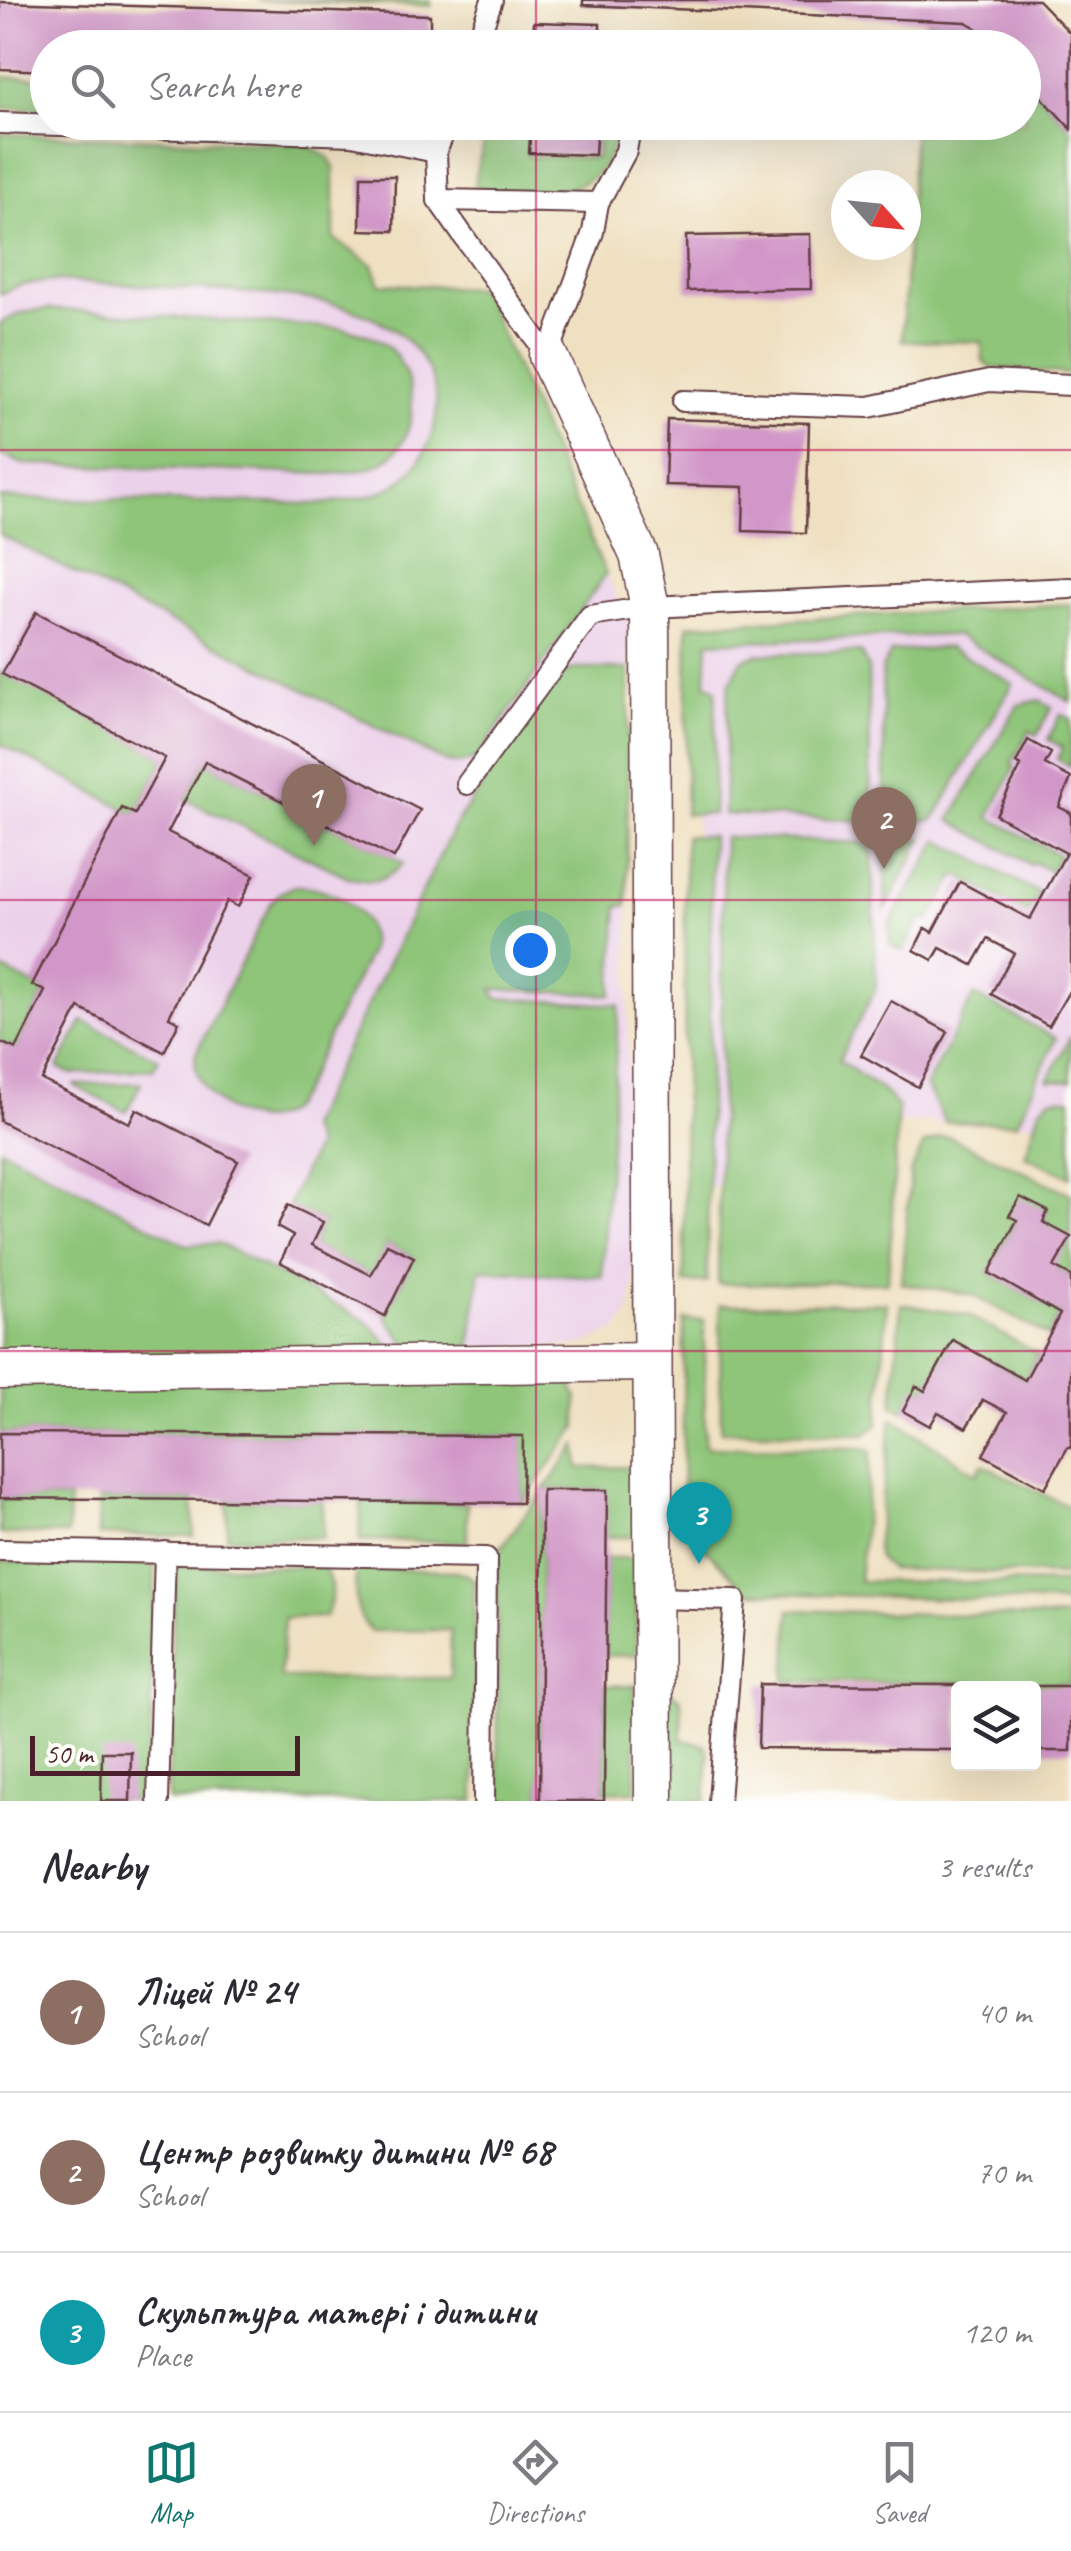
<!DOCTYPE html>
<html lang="en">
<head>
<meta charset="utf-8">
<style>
  :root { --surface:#fff; --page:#f2f2f3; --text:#2b2b33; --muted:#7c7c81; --line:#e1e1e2; --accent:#0f766e }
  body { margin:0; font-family:Caveat,sans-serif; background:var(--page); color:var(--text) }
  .controls { position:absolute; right:30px; bottom:30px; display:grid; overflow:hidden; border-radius:10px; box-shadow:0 10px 40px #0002 }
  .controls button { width:90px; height:90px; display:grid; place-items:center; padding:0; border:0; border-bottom:2px solid var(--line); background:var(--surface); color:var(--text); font:50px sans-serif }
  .compass { position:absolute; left:831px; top:170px; width:90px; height:90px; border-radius:50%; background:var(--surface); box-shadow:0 10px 40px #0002; rotate:117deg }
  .scale { position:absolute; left:30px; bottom:25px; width:270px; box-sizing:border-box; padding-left:10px; border:5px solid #4a1f2b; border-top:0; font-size:28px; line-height:35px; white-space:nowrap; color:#4a1f2b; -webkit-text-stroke:8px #fdfcf7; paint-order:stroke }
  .you { position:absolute; left:530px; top:950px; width:35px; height:35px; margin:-25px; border:8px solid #fff; border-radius:50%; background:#1a73e8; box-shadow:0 0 0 15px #1a73e833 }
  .badge { display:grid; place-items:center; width:65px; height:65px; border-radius:50%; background:var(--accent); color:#fff; font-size:32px; font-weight:700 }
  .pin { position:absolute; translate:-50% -82px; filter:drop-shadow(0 2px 5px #0008) }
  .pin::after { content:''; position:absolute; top:52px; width:35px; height:30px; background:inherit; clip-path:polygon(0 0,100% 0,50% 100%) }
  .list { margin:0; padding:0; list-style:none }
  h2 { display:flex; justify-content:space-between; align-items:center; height:130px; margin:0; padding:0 40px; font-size:42px }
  h2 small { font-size:32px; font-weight:400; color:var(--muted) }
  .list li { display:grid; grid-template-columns:65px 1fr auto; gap:30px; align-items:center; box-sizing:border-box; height:160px; padding:0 40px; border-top:2px solid var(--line) }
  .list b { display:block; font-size:38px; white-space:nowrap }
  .list p { margin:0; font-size:32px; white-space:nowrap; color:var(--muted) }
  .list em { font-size:32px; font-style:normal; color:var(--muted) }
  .icon { flex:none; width:55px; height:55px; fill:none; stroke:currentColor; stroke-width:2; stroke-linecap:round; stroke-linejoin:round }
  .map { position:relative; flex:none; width:1071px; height:1801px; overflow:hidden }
  .search { position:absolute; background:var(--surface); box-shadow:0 10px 40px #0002; left:30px; right:30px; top:30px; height:110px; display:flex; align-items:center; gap:25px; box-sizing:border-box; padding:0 35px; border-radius:55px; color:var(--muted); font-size:38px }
  .sheet { height:610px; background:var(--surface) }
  nav { display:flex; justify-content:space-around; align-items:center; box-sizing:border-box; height:140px; border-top:2px solid var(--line); background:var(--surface); font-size:28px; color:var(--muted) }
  nav a { display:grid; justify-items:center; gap:5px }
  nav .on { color:var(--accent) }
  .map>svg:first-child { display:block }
</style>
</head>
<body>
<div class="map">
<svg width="1071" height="1801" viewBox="0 0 1071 1801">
  <rect width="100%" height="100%" fill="#fdfcf7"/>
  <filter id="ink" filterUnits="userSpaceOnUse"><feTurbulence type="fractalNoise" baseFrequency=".01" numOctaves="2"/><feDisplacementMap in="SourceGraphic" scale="20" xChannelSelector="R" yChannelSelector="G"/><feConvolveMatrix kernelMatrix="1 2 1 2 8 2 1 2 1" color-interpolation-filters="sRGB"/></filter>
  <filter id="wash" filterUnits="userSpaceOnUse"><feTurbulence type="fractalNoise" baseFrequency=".0048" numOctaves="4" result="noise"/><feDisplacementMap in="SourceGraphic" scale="40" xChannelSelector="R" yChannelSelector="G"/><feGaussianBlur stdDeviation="2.25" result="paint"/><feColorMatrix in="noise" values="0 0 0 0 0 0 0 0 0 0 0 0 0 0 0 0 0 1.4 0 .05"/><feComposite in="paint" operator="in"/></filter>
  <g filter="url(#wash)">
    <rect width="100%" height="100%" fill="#efe0c1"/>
    <g fill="#ecd1ea">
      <path d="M0,252l245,26 238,14 146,333 -1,502 5,159 -3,25 -12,18 -40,17 -578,7z"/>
      <path d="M1071,604v519l-177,-1 -157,63h-43l3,-562z"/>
    </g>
    <g fill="#8ec579" stroke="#6c7252" stroke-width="2.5">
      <path d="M258,0h173v6z"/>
      <path d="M928,20c35,2 42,1 67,28h-77z"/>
      <path d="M2,77l45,1v31l-46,-1z"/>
      <path d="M1024,78l47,51v245l-80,-6 -8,-6 -1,-20 -80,-1 12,-218 110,-1z"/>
      <path d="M488,123h40l-1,33 70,2 2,-35h17c-5,82 -70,67 -133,68l-8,-7c0,-21 12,-40 13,-61z"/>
      <path d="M0,134l305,10 23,13 6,10v72l39,26 7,19 97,4 6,4 123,282 -130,185 -16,5 -16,-3 -444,-226v-37l320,6c51,-7 89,-10 110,-64 9,-24 9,-50 -3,-73 -40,-74 -148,-71 -220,-77 -51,-4 -102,-7 -152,-9l-34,4 -21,9z"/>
      <path d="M48,309l294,19c15,4 32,7 44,17 32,28 37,92 -3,117 -14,10 -36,10 -53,12l-307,-10 -23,-10v-131l21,-10z"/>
      <path d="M1071,604v98l-114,-67 -249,7 -2,41 10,6 -3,125h-28l3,-189z"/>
      <path d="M949,647l64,37 -78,133 -3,3 -41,2 -5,-8 -4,-146 9,-16z"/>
      <path d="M861,652l7,16 3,149 -4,4 -143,-7 4,-119 2,-12 12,-23 16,-6z"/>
      <path d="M574,669h55l-2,236 -9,1 -6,89 -120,-6 5,9 122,7 -17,272 -122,-7 -10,78 -60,1 -25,-33 29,-59 -27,-13 -16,31 -59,-30 11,-23 -35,-17 28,-59 -8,-19 147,-302 97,-140 10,-11z"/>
      <path d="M0,672l165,86 -30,56 -135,-70z"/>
      <path d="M1039,700l13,7 -15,28 -8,-4 -18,34 4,2 -26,50 70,38 -9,16 -17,-9 -2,3 -81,-45 68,-115z"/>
      <path d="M1061,714l10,5v47l-14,-7 6,-11 -15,-9z"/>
      <path d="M205,762l189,96 9,5c-16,19 -32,21 -55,14l-163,-78z"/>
      <path d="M685,836h27l-5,446 -23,1z"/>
      <path d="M724,837l139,6 9,8 4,137 -37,72 49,35 10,13 -10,174 -170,2z"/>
      <path d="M923,838l-38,72 1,-65 4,-4z"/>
      <path d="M939,840l100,53 -11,20 -72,-38 -27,46 -8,-3 -18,33 -13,-6 -1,-20z"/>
      <path d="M295,886c36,-1 81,25 75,65l-70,144c-6,8 -12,18 -23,22 -34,14 -89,-26 -81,-64l75,-150 9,-10z"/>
      <path d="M0,968l45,23 -29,58 -16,-7z"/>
      <path d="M974,995l82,43 -39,85 -72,-1 -19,-36z"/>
      <path d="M83,1021l76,38 -6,10 -81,5 -14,-6z"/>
      <path d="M1071,1036v45l-23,-1z"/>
      <path d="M141,1083l-15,29 -53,-27z"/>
      <path d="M1051,1098h20v79l-46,-21 15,-47z"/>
      <path d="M942,1137h8l121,57v82l-17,-9 -11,-45 4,-11 -30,9 -28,53 71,41 -12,22 -75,-41 -72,-12 10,-113 13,-26z"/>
      <path d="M0,1148l186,97 32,-2 147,77 28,29 -393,10z"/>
      <path d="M887,1303l-9,122 -13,9 -144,-3 -1,-126z"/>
      <path d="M901,1304l66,11 71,39 -13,26 -72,-39 -28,50 -9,-4 -13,24 -10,-6z"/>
      <path d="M684,1320h20l1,127 159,1 7,4 -12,129 212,2v20l-323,-11 -66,-67z"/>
      <path d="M569,1381l8,16v30l-55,76v-67l-522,-3v-50z"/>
      <path d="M892,1418l85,56 5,-10 89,44v67l-181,-6 -12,-11 -2,-10z"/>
      <path d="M577,1445l2,23 57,-1v70h-30v-47h-64l-2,311h-42l-1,-248z"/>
      <path d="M0,1498l69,1 -1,35h-68z"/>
      <path d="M99,1499l94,1 1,36 -96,-1z"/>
      <path d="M228,1500l95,1v37l-96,-1z"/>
      <path d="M361,1501l106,2v39l-107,-2z"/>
      <path d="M606,1558h31l-1,97 -31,1z"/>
      <path d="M0,1561l155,3 -6,237h-149z"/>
      <path d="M175,1565l149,2c9,16 10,35 1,50l-41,1 -4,60h170l1,-48 -80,1c-18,-17 -16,-40 -15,-63l97,3 17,5 4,5 1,220h-307z"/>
      <path d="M790,1610l281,8v66l-285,-3z"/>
      <path d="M635,1685l1,106 -32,1 1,-106z"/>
      <path d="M664,1687l17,12 1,41 23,5 4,10 -4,46h-41z"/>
    </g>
    <g id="blocks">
      <g fill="#d197c8">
        <path d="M583,0h455l33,34v95l-47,-51v-30h-29l-20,-21 -9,-5 -383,-17z"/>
        <path d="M0,2l430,13v33h-382v23l-48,-2z"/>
        <path d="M534,22l66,2v24h-67z"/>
        <path d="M531,122h66l-2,33 -66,-2z"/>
        <path d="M361,176h34l-1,55 -34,-1z"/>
        <path d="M810,234l1,55 -124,2 -1,-55z"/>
        <path d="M667,419l142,4 -3,110 -63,-2 1,-44 -79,-2z"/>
        <path d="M36,612l384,198 -26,48 -189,-96 -37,70 86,43 -16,32 -11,-6 -58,116 10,5 -15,30 -85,-44 -37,72 87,43 7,-14 102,52 -32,64 -206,-104v-79l16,7 29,-58 -13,-6 90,-177 13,6 30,-56 -163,-84z"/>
        <path d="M1028,740l23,13 -6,11 26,14 -12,29 12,6v175l-22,38 -58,-32 23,-41 -26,-14 -15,26 -33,-17 -7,12 -19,-10 11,-22 8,4 27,-50 70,37 36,-66 -70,-38 25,-49 -5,-3z"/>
        <path d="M891,1001l57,31 -30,55 -57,-32z"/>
        <path d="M1020,1197l28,14 -5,11 28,15 -17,30 17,9v172l-3,-1 -23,41 -62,-33 24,-43 -24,-12 -17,28 -28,-16 -8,14 -27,-15 13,-25 9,5 28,-51 72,40 19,-35 16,-31 -71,-41 28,-53 -8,-4z"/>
        <path d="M288,1205l35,17 -11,23 59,30 16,-31 27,13 -29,59 -105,-54 13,-26 -16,-9z"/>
        <path d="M0,1433l523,3 -1,67 -522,-5z"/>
        <path d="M542,1490h65l-3,311h-64z"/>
        <path d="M760,1684l198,1v65l-200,-2z"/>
        <rect x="1034" y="1686" width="37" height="65"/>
        <path d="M102,1752h29l-1,49h-29z"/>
      </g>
    </g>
  </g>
  <g filter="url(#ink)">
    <use href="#blocks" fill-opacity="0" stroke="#633c42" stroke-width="2.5"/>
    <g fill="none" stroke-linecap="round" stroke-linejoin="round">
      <defs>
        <g id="lane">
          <path d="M475,48l17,-48"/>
          <path d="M448,122l-12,30 2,48 110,156"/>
          <path d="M0,123l352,12 84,17"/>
          <path d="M438,200l160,3"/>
          <path d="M548,356l45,-124 5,-29 28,-52 5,-29"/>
          <path d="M683,401l186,6 120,-26 82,4"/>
          <path d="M467,784l123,-168 60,-9 421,-19"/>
          <path d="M0,1550l486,8 -2,243"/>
          <path d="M652,1598l83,2 -16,201"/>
          <path d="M158,1801l7,-249"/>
        </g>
        <g id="street">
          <path d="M548,356l91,199 11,52 4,1194"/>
          <path d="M0,1370l652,-8"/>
        </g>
      </defs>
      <use href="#lane" stroke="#633c42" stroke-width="24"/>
      <use href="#street" stroke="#633c42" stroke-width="41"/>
      <use href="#lane" stroke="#fff" stroke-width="20"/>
      <use href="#street" stroke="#fff" stroke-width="38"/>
    </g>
  </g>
  <path fill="none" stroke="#c2185b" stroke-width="2.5" stroke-opacity="0.55" d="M536,0v48M536,122v1679M0,450h1071M0,900h1071M0,1351h1071"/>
</svg>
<div class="controls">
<button><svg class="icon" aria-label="layers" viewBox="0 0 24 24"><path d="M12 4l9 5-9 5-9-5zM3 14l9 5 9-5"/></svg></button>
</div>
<svg class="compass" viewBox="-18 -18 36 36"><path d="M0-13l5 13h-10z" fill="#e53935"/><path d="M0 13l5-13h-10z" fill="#7c7c81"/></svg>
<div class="scale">50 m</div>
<div class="you"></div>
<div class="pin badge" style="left:314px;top:846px;background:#8d6e63">1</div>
<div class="pin badge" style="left:884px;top:869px;background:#8d6e63">2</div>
<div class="pin badge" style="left:699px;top:1564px;background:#0f9aa8">3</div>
<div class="search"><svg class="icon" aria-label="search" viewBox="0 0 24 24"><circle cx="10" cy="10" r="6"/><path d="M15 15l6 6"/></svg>Search here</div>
</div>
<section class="sheet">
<h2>Nearby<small>3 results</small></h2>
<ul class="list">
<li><span class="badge" style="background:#8d6e63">1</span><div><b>Ліцей № 24</b><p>School</p></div><em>40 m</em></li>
<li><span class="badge" style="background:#8d6e63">2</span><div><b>Центр розвитку дитини № 68</b><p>School</p></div><em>70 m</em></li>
<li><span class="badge" style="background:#0f9aa8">3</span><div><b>Скульптура матері і дитини</b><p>Place</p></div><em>120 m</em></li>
</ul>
</section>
<nav>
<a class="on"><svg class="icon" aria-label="map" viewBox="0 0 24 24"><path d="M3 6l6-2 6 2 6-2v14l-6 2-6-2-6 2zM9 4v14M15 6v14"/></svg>Map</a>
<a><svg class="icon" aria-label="directions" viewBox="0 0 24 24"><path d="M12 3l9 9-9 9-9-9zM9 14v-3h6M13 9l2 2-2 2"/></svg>Directions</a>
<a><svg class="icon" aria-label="saved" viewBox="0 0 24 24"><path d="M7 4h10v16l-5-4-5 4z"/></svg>Saved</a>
</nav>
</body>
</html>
